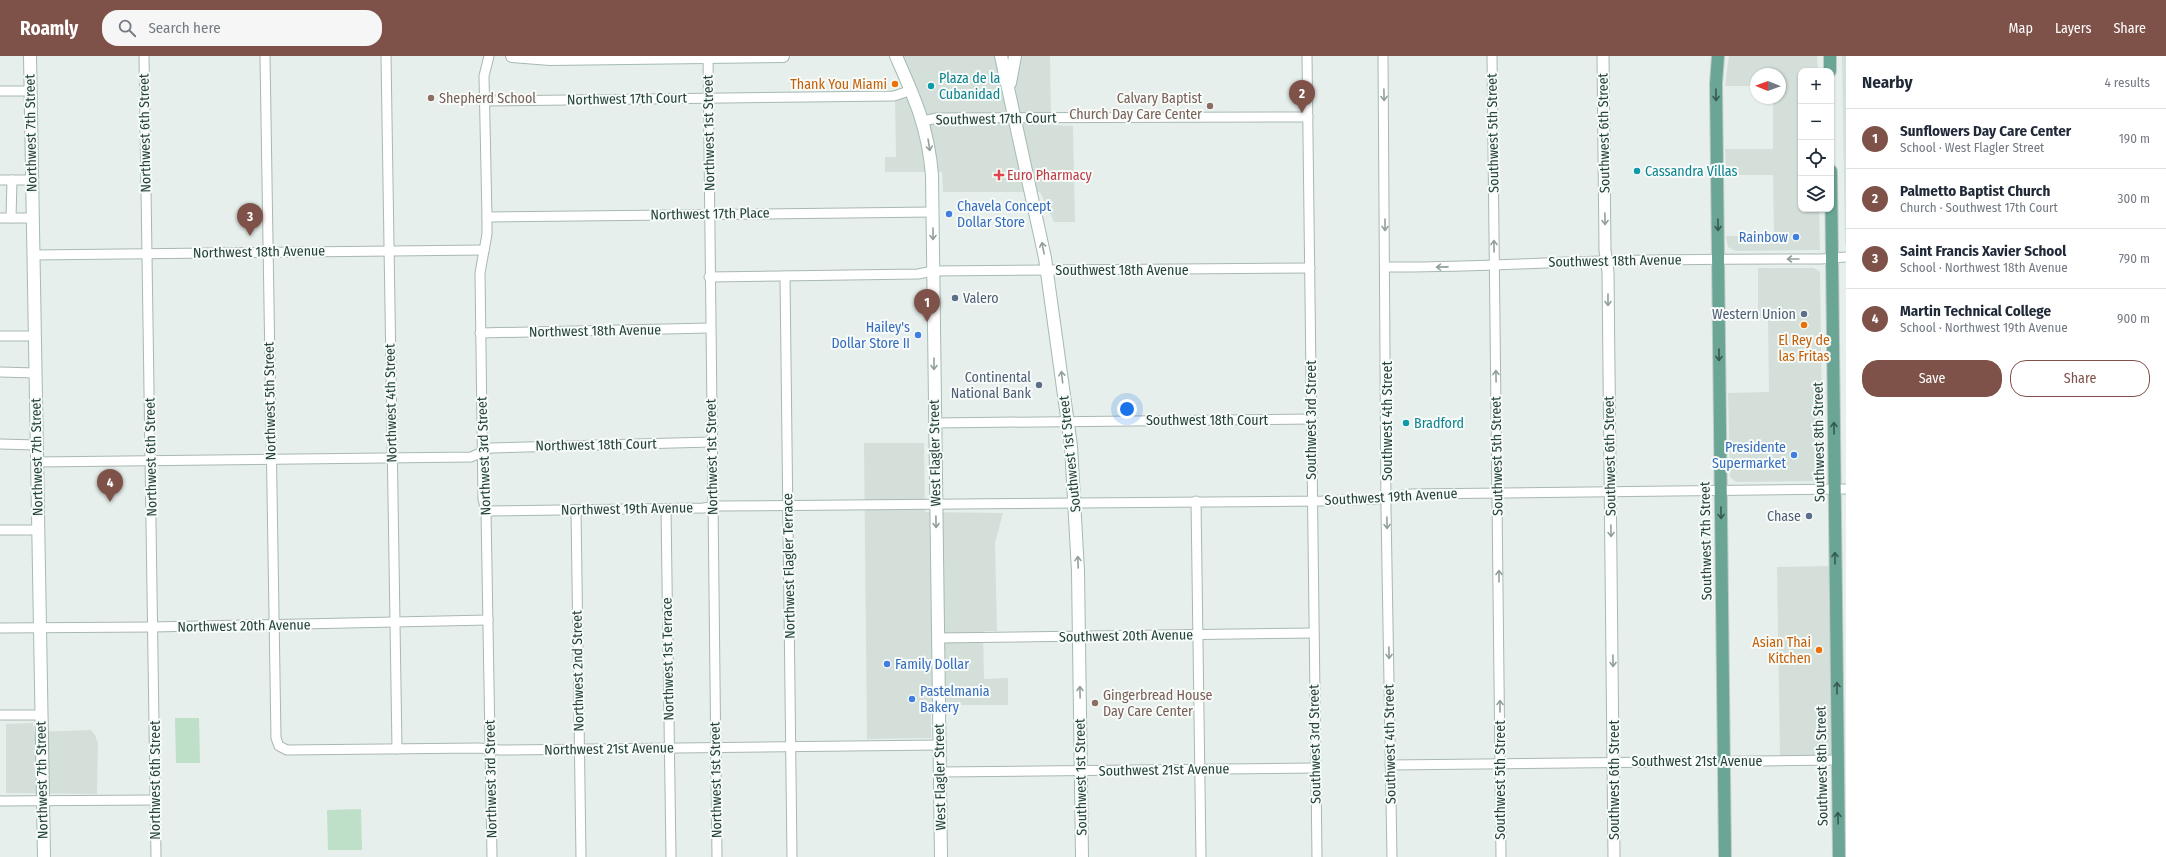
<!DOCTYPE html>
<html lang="en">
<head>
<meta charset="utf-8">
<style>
  :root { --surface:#fff; --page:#f6f6f7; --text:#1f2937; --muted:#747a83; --line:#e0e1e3; --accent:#7f5249 }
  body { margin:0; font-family:"Fira Sans Condensed",sans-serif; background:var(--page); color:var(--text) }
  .controls { position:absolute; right:12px; top:12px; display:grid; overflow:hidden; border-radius:8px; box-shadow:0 1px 3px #0004 }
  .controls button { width:36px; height:36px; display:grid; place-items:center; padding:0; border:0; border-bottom:1px solid var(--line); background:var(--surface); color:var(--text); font:20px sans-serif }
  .compass { position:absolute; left:1750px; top:12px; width:36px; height:36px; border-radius:50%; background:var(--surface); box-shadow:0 1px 3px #0004; rotate:271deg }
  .you { position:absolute; left:1127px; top:353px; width:14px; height:14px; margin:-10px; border:3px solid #fff; border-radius:50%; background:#1a73e8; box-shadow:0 0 0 6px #1a73e833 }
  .badge { display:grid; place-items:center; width:26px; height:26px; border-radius:50%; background:var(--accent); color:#fff; font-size:13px; font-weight:700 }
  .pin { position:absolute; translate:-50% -33px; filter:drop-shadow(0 1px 2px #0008) }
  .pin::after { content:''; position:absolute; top:21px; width:14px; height:12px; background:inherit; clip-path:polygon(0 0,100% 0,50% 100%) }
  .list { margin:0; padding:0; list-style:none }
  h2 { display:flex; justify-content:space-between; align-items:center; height:52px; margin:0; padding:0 16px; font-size:17px }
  h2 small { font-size:13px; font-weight:400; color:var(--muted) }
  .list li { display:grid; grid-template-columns:26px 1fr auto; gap:12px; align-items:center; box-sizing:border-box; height:60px; padding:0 16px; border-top:1px solid var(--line) }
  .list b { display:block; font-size:15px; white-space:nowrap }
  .list p { margin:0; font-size:13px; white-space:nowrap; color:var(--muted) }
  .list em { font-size:13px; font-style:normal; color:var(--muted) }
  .actions { display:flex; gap:8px; padding:12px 16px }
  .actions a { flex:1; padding:9px 0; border:1px solid var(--accent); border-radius:16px; text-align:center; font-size:14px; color:var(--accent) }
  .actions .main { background:var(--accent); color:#fff }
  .icon { flex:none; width:22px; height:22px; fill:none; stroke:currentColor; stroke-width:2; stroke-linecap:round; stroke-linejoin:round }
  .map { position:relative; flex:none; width:1846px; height:801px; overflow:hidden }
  header { display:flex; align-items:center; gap:24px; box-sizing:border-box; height:56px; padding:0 20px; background:var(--accent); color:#fff }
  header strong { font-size:19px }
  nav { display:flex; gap:22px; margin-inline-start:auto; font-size:14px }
  .search { width:280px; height:36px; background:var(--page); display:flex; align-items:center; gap:10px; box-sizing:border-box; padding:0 14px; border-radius:16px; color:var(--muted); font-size:15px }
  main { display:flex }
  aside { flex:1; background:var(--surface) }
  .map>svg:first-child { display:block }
</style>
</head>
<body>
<header>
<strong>Roamly</strong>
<div class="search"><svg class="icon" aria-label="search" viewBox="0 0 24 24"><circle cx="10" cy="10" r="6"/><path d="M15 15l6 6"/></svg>Search here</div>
<nav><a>Map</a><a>Layers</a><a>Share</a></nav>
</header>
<main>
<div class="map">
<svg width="1846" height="801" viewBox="0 0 1846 801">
  <rect width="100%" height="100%" fill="#e6efeb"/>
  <g fill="#d4dfda">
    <path d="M903,0h147l1,69 22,1 2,96h-21l-14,-30h-97l-1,-20h-57v-15h11l-1,-57 24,-6 -14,-29z"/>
    <path d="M1729,0h88l1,15h-17v138h18l1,41 -84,1 -8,-4 -2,-11 48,-1 -1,-60h-47l-1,-26h48v-51h7v-24h-24v12h-31z"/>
    <path d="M1842,0h4v190l-1,-3z"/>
    <path d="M1758,212h56l6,4 3,204 -3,5 -84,1 -6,-5 -2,-84 41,-1 -1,-74h-10z"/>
    <path d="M864,387h60l1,69 78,1 -8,30 2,88h-14l1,48 24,-1v27h-77v33l-64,1z"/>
    <path d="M1831,510l2,189 -53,2 -3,-190z"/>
    <path d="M33,667l1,9 57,-2 4,5 3,8 -1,51 -91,-1v-69z"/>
  </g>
  <g fill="#bfe0c8">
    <path d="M175,662h24l1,45h-24z"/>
    <path d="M361,753l1,41h-34l-1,-40z"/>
  </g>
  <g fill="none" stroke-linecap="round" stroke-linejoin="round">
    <defs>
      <g id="minor">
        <path d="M144,0l12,801"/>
        <path d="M265,0l11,682 3,8 8,4 192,-2 21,2 439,-5"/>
        <path d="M386,0l11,693"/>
        <path d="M489,0l-5,20 3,141v17l-7,39 3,226 3,12 6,346"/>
        <path d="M708,0l9,801"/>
        <path d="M1307,0l10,801"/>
        <path d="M1383,0l3,453 6,348"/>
        <path d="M1492,0l9,801"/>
        <path d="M0,35h31"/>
        <path d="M484,45l410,-5 18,-6"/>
        <path d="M923,65l14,-3 371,-1"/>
        <path d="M0,124h32"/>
        <path d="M487,161l446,-5"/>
        <path d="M0,162h33"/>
        <path d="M11,162l1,-38"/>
        <path d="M34,199l450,-5"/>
        <path d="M1385,211c72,1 143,-4 215,-6 73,-2 147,-2 221,-2l25,-2"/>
        <path d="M785,220l7,581"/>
        <path d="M709,221l209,-3 15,-3 377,-3"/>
        <path d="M480,277l230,-5"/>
        <path d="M0,280h35"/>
        <path d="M0,316l35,1"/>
        <path d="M935,367l377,-4"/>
        <path d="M0,388l37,1"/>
        <path d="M37,406l434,-5 20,-9 220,-6"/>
        <path d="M1196,445l5,356"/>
        <path d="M666,453l5,348"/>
        <path d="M576,454l5,347"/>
        <path d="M486,455l217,-3 17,-2 602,-5 55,-2 34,-5 435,-5"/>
        <path d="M0,474h38"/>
        <path d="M0,572l153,-1 335,-7"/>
        <path d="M938,582l376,-5"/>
        <path d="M0,659h41"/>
        <path d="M1390,709l447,-5"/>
        <path d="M940,716l375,-4"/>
        <path d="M0,745l155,-1"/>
      </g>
      <path id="tertiary" d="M1603,0l2,194 3,22 6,585"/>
      <g id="secondary">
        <path d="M30,0l14,801"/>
        <path d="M512,0l38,3 233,-3"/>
        <path d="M896,0c19,43 32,71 36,119l9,682"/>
        <path d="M1001,0l44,202 26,188 7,125 4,286"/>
        <path d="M1010,27l5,-27"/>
      </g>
      <g id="primary">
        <path d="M1718,0l-2,28 9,773"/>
        <path d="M1830,0v15"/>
        <path d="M1831,115l8,686"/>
      </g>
    </defs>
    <use href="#minor" stroke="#a8b8b2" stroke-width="11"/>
    <use href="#tertiary" stroke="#a8b8b2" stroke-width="13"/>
    <use href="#secondary" stroke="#a4bbb3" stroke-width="14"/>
    <use href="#primary" stroke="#c2cac8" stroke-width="14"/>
    <use href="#minor" stroke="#fff" stroke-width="9"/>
    <use href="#tertiary" stroke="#fff" stroke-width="11"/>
    <use href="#secondary" stroke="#fff" stroke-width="12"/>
    <use href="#primary" stroke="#6aa596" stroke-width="12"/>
  </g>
  <defs><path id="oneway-shaft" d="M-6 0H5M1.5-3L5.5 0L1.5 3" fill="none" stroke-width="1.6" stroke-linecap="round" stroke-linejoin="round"/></defs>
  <g stroke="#92a09c">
    <use href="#oneway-shaft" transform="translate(1384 39) rotate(89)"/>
    <use href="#oneway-shaft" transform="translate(929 89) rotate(81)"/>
    <use href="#oneway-shaft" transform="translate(1605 163) rotate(89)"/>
    <use href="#oneway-shaft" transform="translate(1385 169) rotate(90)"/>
    <use href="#oneway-shaft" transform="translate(933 178) rotate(90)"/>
    <use href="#oneway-shaft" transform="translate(1494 190) rotate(-91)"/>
    <use href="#oneway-shaft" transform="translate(1043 192) rotate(-101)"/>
    <use href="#oneway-shaft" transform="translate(1793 203) rotate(-180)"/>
    <use href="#oneway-shaft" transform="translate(1442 211) rotate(179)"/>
    <use href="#oneway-shaft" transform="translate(1608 244) rotate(90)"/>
    <use href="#oneway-shaft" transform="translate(934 308) rotate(90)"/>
    <use href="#oneway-shaft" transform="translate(1496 320) rotate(-91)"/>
    <use href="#oneway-shaft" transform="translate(1062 321) rotate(-97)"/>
    <use href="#oneway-shaft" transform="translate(936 466) rotate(89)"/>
    <use href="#oneway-shaft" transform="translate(1387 467) rotate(89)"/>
    <use href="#oneway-shaft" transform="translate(1611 475) rotate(89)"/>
    <use href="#oneway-shaft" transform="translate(1078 506) rotate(-92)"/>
    <use href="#oneway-shaft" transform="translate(1499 520) rotate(-90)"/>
    <use href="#oneway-shaft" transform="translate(1389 597) rotate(89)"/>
    <use href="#oneway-shaft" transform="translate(1613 605) rotate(89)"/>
    <use href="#oneway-shaft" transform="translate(1080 636) rotate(-91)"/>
    <use href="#oneway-shaft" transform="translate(1500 650) rotate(-90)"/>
  </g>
  <g stroke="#365b51">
    <use href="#oneway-shaft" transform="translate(1716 39) rotate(89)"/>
    <use href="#oneway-shaft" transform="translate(1718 169) rotate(89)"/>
    <use href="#oneway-shaft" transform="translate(1719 299) rotate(90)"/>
    <use href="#oneway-shaft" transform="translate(1834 372) rotate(-91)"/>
    <use href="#oneway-shaft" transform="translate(1721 457) rotate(89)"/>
    <use href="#oneway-shaft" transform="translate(1835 502) rotate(-91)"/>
    <use href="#oneway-shaft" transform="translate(1837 632) rotate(-90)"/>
    <use href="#oneway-shaft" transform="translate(1838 762) rotate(-91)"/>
  </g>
  <g fill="#e8710a" stroke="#f7fbf9" stroke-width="1.5">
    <circle cx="895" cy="28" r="4"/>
    <circle cx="1804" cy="269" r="4"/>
    <circle cx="1819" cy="594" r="4"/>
  </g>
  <g fill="#0f9aa8" stroke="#f7fbf9" stroke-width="1.5">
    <circle cx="931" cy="30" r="4"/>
    <circle cx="1637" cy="115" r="4"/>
    <circle cx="1406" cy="367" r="4"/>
  </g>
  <g fill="#8d6e63" stroke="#f7fbf9" stroke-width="1.5">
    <circle cx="431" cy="42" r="4"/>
    <circle cx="1210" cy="50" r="4"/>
    <circle cx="1095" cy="647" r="4"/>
  </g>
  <path fill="#e0444e" stroke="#f7fbf9" stroke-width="1.5" d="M997 113h4v4h4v4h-4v4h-4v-4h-4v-4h4z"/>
  <g fill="#3f7fe0" stroke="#f7fbf9" stroke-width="1.5">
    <circle cx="949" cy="158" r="4"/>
    <circle cx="1796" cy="181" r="4"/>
    <circle cx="918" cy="279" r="4"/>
    <circle cx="1794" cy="399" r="4"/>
    <circle cx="887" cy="608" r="4"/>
    <circle cx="912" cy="643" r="4"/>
  </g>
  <g fill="#5c6f8a" stroke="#f7fbf9" stroke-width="1.5">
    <circle cx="955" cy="242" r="4"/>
    <circle cx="1804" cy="258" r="4"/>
    <circle cx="1039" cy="329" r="4"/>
    <circle cx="1809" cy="460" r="4"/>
  </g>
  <g text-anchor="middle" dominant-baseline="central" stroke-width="4" stroke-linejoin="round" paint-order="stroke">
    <g font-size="14" fill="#0d838f" stroke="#f7fbf9" text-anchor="start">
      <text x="939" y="22">Plaza de la<tspan x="939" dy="16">Cubanidad</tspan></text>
      <text x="1645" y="115">Cassandra Villas</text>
      <text x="1414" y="367">Bradford</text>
    </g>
    <g font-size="14" fill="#c56008" stroke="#f7fbf9" text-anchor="end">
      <text x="887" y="28">Thank You Miami</text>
      <text x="1804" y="284" text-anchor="middle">El Rey de<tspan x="1804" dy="16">las Fritas</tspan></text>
      <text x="1811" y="586">Asian Thai<tspan x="1811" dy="16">Kitchen</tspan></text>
    </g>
    <g font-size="14" fill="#785e54" stroke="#f7fbf9" text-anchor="start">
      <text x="439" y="42">Shepherd School</text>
      <text x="1202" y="42" text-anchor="end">Calvary Baptist<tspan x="1202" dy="16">Church Day Care Center</tspan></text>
      <text x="1103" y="639">Gingerbread House<tspan x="1103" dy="16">Day Care Center</tspan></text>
    </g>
    <g font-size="14" fill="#24423a" stroke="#f7fbf9">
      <text transform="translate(627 43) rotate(-1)">Northwest 17th Court</text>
      <text transform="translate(996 63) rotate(-1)">Southwest 17th Court</text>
      <text transform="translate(31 77) rotate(-91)">Northwest 7th Street</text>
      <text transform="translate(145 77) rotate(-91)">Northwest 6th Street</text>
      <text transform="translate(709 77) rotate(-91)">Northwest 1st Street</text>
      <text transform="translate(1493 77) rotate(-91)">Southwest 5th Street</text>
      <text transform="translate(1604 77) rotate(-91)">Southwest 6th Street</text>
      <text transform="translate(710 158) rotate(-1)">Northwest 17th Place</text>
      <text transform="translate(259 196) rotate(-1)">Northwest 18th Avenue</text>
      <text transform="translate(1615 205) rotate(-1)">Southwest 18th Avenue</text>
      <text x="1122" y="214">Southwest 18th Avenue</text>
      <text transform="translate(595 275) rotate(-1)">Northwest 18th Avenue</text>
      <text transform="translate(270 345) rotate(-91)">Northwest 5th Street</text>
      <text transform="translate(391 347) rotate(-91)">Northwest 4th Street</text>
      <text x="1207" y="364">Southwest 18th Court</text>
      <text transform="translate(1311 364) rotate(-90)">Southwest 3rd Street</text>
      <text transform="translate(1387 365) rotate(-90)">Southwest 4th Street</text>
      <text transform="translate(1819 386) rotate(-91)">Southwest 8th Street</text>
      <text transform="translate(596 389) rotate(-1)">Northwest 18th Court</text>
      <text transform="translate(935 397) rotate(-91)">West Flagler Street</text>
      <text transform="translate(1070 398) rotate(-96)">Southwest 1st Street</text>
      <text transform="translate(484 400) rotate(-92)">Northwest 3rd Street</text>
      <text transform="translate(1497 400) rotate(-91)">Southwest 5th Street</text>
      <text transform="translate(1610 400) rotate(-91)">Southwest 6th Street</text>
      <text transform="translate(37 401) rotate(-91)">Northwest 7th Street</text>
      <text transform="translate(151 401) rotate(-91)">Northwest 6th Street</text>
      <text transform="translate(712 401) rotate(-91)">Northwest 1st Street</text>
      <text transform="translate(1391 441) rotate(-3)">Southwest 19th Avenue</text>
      <text transform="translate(627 453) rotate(-1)">Northwest 19th Avenue</text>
      <text transform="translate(1706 485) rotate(-91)">Southwest 7th Street</text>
      <text transform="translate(789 510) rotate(-91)">Northwest Flagler Terrace</text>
      <text transform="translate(244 570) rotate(-1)">Northwest 20th Avenue</text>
      <text transform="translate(1126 580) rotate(-1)">Southwest 20th Avenue</text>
      <text transform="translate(668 603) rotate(-91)">Northwest 1st Terrace</text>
      <text transform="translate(578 615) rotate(-91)">Northwest 2nd Street</text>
      <text transform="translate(1315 688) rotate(-91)">Southwest 3rd Street</text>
      <text transform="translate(1390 688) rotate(-91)">Southwest 4th Street</text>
      <text transform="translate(609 693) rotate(-1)">Northwest 21st Avenue</text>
      <text x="1697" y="705">Southwest 21st Avenue</text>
      <text transform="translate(1822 710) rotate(-91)">Southwest 8th Street</text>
      <text transform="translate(1164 714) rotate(-1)">Southwest 21st Avenue</text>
      <text transform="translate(940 721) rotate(-91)">West Flagler Street</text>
      <text transform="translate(1081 721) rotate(-91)">Southwest 1st Street</text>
      <text transform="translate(491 723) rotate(-91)">Northwest 3rd Street</text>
      <text transform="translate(42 724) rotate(-91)">Northwest 7th Street</text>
      <text transform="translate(155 724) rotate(-90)">Northwest 6th Street</text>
      <text transform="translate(716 724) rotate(-91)">Northwest 1st Street</text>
      <text transform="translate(1500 724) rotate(-90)">Southwest 5th Street</text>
      <text transform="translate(1614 724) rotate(-90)">Southwest 6th Street</text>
    </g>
    <g font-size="14" fill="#be3a42" stroke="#f7fbf9" text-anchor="start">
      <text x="1007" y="119">Euro Pharmacy</text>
    </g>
    <g font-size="14" fill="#366cbe" stroke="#f7fbf9" text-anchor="start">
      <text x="957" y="150">Chavela Concept<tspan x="957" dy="16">Dollar Store</tspan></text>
      <text x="1788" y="181" text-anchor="end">Rainbow</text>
      <text x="910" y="271" text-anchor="end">Hailey's<tspan x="910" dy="16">Dollar Store II</tspan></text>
      <text x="1786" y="391" text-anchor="end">Presidente<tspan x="1786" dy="16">Supermarket</tspan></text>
      <text x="895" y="608">Family Dollar</text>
      <text x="920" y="635">Pastelmania<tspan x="920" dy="16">Bakery</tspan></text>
    </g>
    <g font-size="14" fill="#4e5e75" stroke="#f7fbf9" text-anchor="end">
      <text x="963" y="242" text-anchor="start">Valero</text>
      <text x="1796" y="258">Western Union</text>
      <text x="1031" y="321">Continental<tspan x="1031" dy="16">National Bank</tspan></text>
      <text x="1801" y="460">Chase</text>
    </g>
  </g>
</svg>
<div class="controls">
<button>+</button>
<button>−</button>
<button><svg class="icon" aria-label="locate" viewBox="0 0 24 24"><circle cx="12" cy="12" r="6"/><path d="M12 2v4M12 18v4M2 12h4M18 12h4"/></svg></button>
<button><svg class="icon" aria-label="layers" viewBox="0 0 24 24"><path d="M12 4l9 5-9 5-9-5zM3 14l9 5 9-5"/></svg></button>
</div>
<svg class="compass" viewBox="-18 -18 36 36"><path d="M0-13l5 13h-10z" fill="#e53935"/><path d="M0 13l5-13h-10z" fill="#747a83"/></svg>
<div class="you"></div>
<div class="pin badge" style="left:927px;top:266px">1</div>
<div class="pin badge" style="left:1302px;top:57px">2</div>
<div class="pin badge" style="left:250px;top:180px">3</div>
<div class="pin badge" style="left:110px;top:446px">4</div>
</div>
<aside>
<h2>Nearby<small>4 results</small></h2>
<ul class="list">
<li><span class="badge">1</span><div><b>Sunflowers Day Care Center</b><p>School · West Flagler Street</p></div><em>190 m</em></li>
<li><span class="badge">2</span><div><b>Palmetto Baptist Church</b><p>Church · Southwest 17th Court</p></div><em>300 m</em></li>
<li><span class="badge">3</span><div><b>Saint Francis Xavier School</b><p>School · Northwest 18th Avenue</p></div><em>790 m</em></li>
<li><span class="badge">4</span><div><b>Martin Technical College</b><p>School · Northwest 19th Avenue</p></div><em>900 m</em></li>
</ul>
<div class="actions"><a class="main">Save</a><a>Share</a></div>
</aside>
</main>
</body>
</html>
